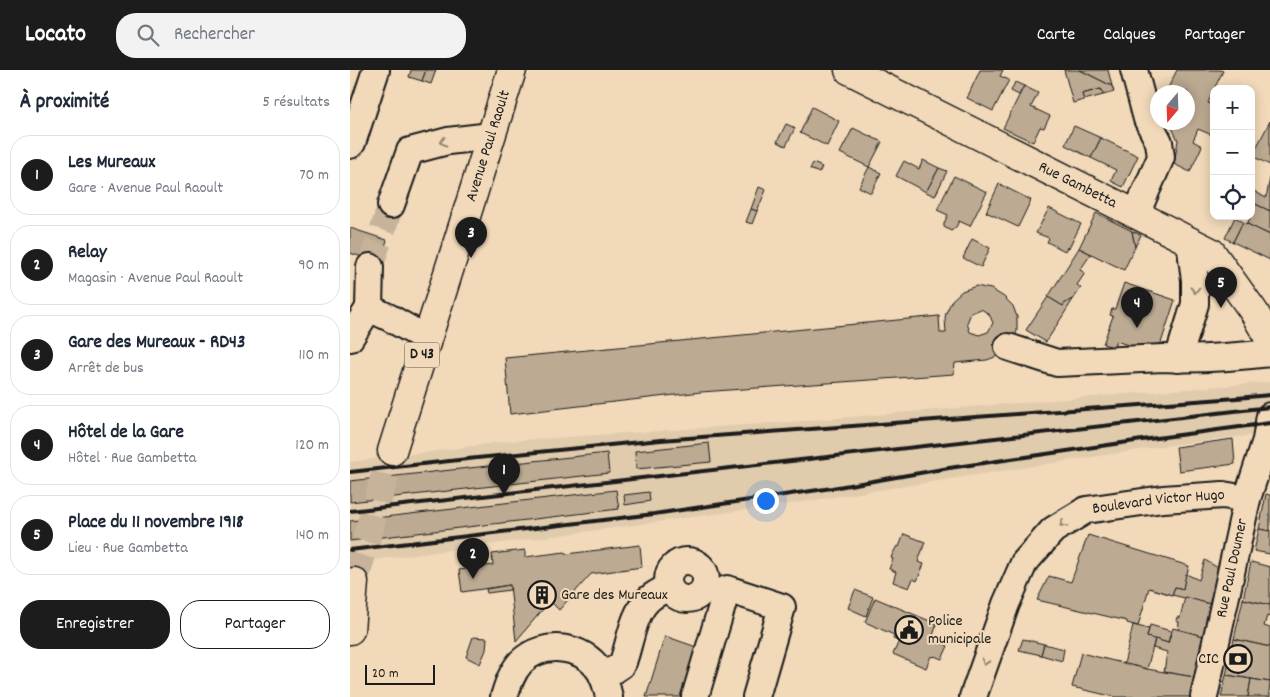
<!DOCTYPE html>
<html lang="fr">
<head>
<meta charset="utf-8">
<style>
  :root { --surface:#fff; --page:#f2f2f3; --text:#1f2937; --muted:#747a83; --line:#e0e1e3; --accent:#1c1c1c }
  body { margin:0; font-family:Dekko,sans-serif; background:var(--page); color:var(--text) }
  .controls { position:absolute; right:15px; top:15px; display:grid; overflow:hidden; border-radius:10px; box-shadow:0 2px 12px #0003 }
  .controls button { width:45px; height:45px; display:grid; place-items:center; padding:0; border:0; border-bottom:1px solid var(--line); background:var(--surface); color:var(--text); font:25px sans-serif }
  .compass { position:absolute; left:800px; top:15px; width:45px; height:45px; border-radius:50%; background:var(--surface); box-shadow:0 2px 12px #0003; rotate:199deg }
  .scale { position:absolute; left:15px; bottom:12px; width:70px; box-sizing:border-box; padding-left:5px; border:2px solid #1c1c1c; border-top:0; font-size:14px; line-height:18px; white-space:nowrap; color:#1c1c1c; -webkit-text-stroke:4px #f1d9b9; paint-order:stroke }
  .you { position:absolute; left:415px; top:430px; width:18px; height:18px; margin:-12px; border:4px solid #fff; border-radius:50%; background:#1a73e8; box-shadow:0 0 0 8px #1a73e833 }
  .badge { display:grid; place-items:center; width:32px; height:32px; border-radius:50%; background:var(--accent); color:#fff; font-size:16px; font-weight:700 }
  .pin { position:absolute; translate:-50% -41px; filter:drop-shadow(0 1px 2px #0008) }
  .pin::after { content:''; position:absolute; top:26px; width:18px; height:15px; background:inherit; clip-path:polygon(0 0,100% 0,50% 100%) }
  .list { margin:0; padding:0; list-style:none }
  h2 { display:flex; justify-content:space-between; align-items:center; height:65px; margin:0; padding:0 20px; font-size:21px }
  h2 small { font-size:16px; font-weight:400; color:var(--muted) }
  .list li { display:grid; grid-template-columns:32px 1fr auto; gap:15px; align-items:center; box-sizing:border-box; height:80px; margin:0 10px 10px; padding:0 10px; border:1px solid var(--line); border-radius:20px }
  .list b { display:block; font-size:19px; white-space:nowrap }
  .list p { margin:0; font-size:16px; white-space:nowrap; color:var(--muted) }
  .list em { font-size:16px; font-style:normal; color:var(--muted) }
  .actions { display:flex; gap:10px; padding:15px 20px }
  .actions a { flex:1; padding:11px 0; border:1px solid var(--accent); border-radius:20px; text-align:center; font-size:18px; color:var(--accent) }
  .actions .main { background:var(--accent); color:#fff }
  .icon { flex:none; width:28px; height:28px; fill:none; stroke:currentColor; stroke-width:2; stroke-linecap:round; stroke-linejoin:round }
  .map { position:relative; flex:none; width:920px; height:627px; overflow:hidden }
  header { display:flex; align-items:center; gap:30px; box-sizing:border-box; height:70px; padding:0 25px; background:var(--accent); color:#fff }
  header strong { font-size:24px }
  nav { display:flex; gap:28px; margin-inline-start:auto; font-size:18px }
  .search { width:350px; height:45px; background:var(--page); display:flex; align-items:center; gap:12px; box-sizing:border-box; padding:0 18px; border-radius:20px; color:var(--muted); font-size:19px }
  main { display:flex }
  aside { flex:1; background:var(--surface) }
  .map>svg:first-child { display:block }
</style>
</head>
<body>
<header>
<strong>Locato</strong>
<div class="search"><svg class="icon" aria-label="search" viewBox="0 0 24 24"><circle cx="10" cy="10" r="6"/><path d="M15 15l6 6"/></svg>Rechercher</div>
<nav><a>Carte</a><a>Calques</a><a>Partager</a></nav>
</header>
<main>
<aside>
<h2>À proximité<small>5 résultats</small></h2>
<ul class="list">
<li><span class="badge">1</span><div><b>Les Mureaux</b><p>Gare · Avenue Paul Raoult</p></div><em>70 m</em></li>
<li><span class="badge">2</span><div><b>Relay</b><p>Magasin · Avenue Paul Raoult</p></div><em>90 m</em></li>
<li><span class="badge">3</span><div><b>Gare des Mureaux - RD43</b><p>Arrêt de bus</p></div><em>110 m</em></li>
<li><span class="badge">4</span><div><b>Hôtel de la Gare</b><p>Hôtel · Rue Gambetta</p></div><em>120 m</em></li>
<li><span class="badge">5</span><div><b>Place du 11 novembre 1918</b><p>Lieu · Rue Gambetta</p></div><em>140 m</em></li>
</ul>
<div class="actions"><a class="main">Enregistrer</a><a>Partager</a></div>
</aside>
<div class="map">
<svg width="920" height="627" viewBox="0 0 920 627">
  <rect width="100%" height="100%" fill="#f1d9b9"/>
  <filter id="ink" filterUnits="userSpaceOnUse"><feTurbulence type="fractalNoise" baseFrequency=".02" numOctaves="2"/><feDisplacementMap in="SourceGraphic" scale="10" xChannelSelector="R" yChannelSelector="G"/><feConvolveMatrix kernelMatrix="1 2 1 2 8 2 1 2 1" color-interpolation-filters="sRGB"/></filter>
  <g filter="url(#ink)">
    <path fill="#e1cbad" d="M920,312v51l-100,12 -381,59 -354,48 -85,11v-101l80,-10 79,-11 282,-19z"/>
    <g fill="#bcaa92" stroke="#1c1c1c" fill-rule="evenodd">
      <path d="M61,0h15l-4,11 -13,-4z"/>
      <path d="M76,0h10l-5,14 -9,-3z"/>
      <path d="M630,0h23l-3,6 9,4 -16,31 -26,-13z"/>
      <path d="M714,0h16l32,16 2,6 -11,3 -2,-6 -19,5 2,6 -11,3z"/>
      <path d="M730,0h28l4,16z"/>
      <path d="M827,0h43l3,1 -9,18 -6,14 6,2v31l-16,-7 -5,12 9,5 -12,26 -16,-8 4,-24 -9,-18h19v-30h-22z"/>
      <path d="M665,12l9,4 -5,9 -8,-4z"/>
      <path d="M674,16l14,7 -7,14 19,9 -6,12 -4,-1 -7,15 -30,-14z"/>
      <path d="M751,19l2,6 -19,5 -2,-6z"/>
      <path d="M462,37l27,14 -12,25 -27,-13z"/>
      <path d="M920,51v44l-18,-9z"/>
      <path d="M436,54l9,4 -9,18 -9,-4z"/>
      <path d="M724,56l27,12 -10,20 -26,-13z"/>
      <path d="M503,58l29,14 -13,25 -29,-14z"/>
      <path d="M751,68l37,18 -15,31 -12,-6 5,-11 -25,-12z"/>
      <path d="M573,90l16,8 -13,24 -30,-16 8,-15 15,8z"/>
      <path d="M463,93l9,4 -3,6 -9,-4z"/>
      <path d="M519,97l12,6 -10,20 -12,-6z"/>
      <path d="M589,98l8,3 -12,25 -9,-4z"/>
      <path d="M604,106l33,16 -17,34 -11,-5 -3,6 -5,4 -7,-4v-4l4,-8 -11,-5z"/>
      <path d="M920,108v33l-19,-9v-6l3,-5 12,7z"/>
      <path d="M649,114l32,16 -13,27 -32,-15z"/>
      <path d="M409,117l7,3 -9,21 -6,-2z"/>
      <path d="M901,132l19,9v24l-23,-11 4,-8z"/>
      <path d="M699,138l32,16 -12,24 -2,-1 -2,4 -18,-9 2,-4 -13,-5z"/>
      <path d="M401,139l6,2 -5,13 -6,-2z"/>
      <path d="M746,143l36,18 3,16 -11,23 -45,-22z"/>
      <path d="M885,147l8,5 -10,20 -8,-4z"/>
      <path d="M893,152l27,13v25l-37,-18z"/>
      <path d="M0,158l37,12 -7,23 -30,-10z"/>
      <path d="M782,161l9,4 -6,12z"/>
      <path d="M622,169l18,9 -9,19 -18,-9z"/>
      <path d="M729,178l12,6 -11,16 5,3 -8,12 4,3 -7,10 -10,6 -1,2 -15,-9z"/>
      <path d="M774,213l51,17 -15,46 -20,3 -24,-8 -3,9 -4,-2 1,-2 -7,-2 10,-28 -3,-1 2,-6h3z"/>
      <path d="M626,216l15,3 13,8 9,9 4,11v14l-5,13 -9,10 -16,6 -32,3 -1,11 -253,18 -191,22 -5,-56 434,-42 1,17h6l-1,-15 1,-5 6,-13 10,-9zM631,239l8,5 4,9 -5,9 -9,3 -9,-3 -3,-9 4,-10z"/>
      <path d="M698,227l15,9 1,-2 10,-6 -28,44 -20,-12z"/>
      <path d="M883,369l2,25 -56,7 -3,-24z"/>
      <path d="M359,373l2,19 -75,7 -1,-18z"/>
      <path d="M257,383l2,20 -259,29v-21z"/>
      <path d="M266,420l3,19 -269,32v-20z"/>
      <path d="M299,422l1,9 -25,4 -1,-10z"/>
      <path d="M916,424l4,1v36l-11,-2z"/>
      <path d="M909,459l11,2v23l-16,-3z"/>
      <path d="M554,464l21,8 -7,20 6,2 -7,17 -4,-2 -4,9 -16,-6 3,-10 -7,-3 4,-10 -2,-1 2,-5 4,-7 2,1z"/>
      <path d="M738,465l101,31 -6,23 -8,-2 -3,8 -23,-7 -11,38 -11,-3v-2l-90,-21 12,-24 22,6z"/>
      <path d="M290,475l2,22 -51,7 -32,36 -9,-9 -34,40 -6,-56 -48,7 -3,-22 34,-5 -1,-11 33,-4v7l40,-5 1,2z"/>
      <path d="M855,490l13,8 -8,36 -38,-9 3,-8 8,2 3,-15 13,6z"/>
      <path d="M901,492l19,5v38l-27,-6z"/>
      <path d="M160,515v5l-23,3 -1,-4z"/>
      <path d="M505,520l18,7 -7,19 -18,-8z"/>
      <path d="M835,527l25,7 -7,32 -25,-6 1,-8 -3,-1 1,-4 3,1z"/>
      <path d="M525,528l62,26 -5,14 16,8 -6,13 -8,-3v1l-3,-1 -5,12 -33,-14 6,-13 -6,-2 1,-4 -29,-13z"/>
      <path d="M893,529l27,6v12l-3,-1 -3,10 6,2v19l-36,-8z"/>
      <path d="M783,555l16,4 -2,8 8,2 -8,30 -23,-5z"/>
      <path d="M800,555l21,6 -3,12 -21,-6z"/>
      <path d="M823,558l30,8 -9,41 -30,-5 3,-20 -14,-4 2,-9 13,4z"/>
      <path d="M315,566l37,13 -15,48h-41z"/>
      <path d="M123,567l14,1 -1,12 -6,14 -14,-7z"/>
      <path d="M673,569l21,5 -3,11 -22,-5z"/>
      <path d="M884,569l36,8v35l-44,-7z"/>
      <path d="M694,574l20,5 -2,12 -21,-6z"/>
      <path d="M731,583l66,16 47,8 -4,20h-75l-43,-10z"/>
      <path d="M876,605l25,4 -3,18h-27z"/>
      <path d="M901,609l19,3 -1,11h1v4h-22z"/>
    </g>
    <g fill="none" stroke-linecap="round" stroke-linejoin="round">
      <path stroke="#c6b39a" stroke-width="26" stroke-dasharray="26 13" stroke-linecap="butt" d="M20,197l21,-62"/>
      <path stroke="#c6b39a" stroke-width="28" stroke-dasharray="28 14" stroke-linecap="butt" d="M4,512l38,-131"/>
      <defs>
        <g id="minor">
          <path d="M784,0l13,49 12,23 2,15 -25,57"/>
          <path d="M0,75l2,-2 24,-73"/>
          <path d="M41,135l19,-54 38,-10 43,-5"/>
          <path d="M20,197l-1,41 21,10 37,21"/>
          <path d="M0,268l19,-30"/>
          <path d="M658,277l49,16 106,-5c36,2 72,-1 107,-5"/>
          <path d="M828,289l17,-55v-24l-5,-38"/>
          <circle cx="337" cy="510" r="19"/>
          <path d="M253,607l18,-12 2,-3c7,-19 10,-48 25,-62 6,-6 14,-9 20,-13"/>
          <path d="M154,627c4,-13 8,-25 17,-35 23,-22 62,-17 79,9 5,8 7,17 9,26"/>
          <path d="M345,627l32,-108 55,18 -26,90"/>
          <path id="s1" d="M623,627l33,-93 18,-41 29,-33 33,-20 77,-11 60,-4 24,4"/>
          <path id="s2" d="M854,627l43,-198 19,-59 4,-24"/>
        </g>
        <g id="major">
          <path id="s3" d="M499,0l362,182 43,60 16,28"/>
          <path id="s4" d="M42,381l120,-381"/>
          <path d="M0,560l4,-48"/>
        </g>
      </defs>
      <use href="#minor" stroke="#1c1c1c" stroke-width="30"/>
      <use href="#major" stroke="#1c1c1c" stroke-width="31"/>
      <use href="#minor" stroke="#f1d9b9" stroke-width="26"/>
      <use href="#major" stroke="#f1d9b9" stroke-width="28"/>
      <g stroke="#1c1c1c" stroke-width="4">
        <path d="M0,402l127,-14 184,-18 576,-42 33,-3"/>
        <path d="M0,441l920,-104"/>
        <path d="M0,480l304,-36 178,-26 117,-20 200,-29 121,-16"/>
      </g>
    </g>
    <defs><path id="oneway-chevron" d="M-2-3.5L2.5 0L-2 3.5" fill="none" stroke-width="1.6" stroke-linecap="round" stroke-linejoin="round" transform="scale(1.25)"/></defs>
    <g stroke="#918472">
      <use href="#oneway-chevron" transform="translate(93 72) rotate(167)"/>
      <use href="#oneway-chevron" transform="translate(845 220) rotate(91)"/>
      <use href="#oneway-chevron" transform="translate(713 454) rotate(149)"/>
      <use href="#oneway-chevron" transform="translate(635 592) rotate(109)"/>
    </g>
  </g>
  <defs>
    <symbol id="building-ring" viewBox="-11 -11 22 22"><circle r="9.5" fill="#f1d9b9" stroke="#1c1c1c" stroke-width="1.5"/><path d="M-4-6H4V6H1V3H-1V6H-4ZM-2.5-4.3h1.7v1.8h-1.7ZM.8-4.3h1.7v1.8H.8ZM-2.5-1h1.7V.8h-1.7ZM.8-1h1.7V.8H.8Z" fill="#1c1c1c"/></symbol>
    <symbol id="civic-ring" viewBox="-11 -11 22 22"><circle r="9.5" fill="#f1d9b9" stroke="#1c1c1c" stroke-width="1.5"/><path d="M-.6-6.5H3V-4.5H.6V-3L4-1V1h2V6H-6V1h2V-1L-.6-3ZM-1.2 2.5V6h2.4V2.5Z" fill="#1c1c1c"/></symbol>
    <symbol id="bank-ring" viewBox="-11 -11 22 22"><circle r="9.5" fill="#f1d9b9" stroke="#1c1c1c" stroke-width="1.5"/><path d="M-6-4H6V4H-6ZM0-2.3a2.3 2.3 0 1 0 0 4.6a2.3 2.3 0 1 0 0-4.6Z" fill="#1c1c1c"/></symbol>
  </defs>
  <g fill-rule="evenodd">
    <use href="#building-ring" x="176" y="509" width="32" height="32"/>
    <use href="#civic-ring" x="543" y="544" width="32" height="32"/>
    <use href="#bank-ring" x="872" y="573" width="32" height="32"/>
  </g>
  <g text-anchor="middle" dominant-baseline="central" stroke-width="4" stroke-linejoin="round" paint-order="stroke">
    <rect fill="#f1d9b9" stroke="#5c554b" stroke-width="1" x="54.5" y="272.5" width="35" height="25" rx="4"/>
    <g font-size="15" font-weight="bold" fill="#1c1c1c">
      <text x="72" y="285">D 43</text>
    </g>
    <g font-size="16" fill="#1c1c1c" stroke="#f1d9b9">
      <text stroke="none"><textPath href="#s4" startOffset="320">Avenue Paul Raoult</textPath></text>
      <text stroke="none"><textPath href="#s3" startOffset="256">Rue Gambetta</textPath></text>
      <text stroke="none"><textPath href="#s1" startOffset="299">Boulevard Victor Hugo</textPath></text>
      <text stroke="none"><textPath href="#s2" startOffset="132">Rue Paul Doumer</textPath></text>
    </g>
    <g font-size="16" fill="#1c1c1c" stroke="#f1d9b9" text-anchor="start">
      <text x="211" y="525">Gare des Mureaux</text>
      <text x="578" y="551">Police<tspan x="578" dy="18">municipale</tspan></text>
      <text x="869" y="589" text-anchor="end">CIC</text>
    </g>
  </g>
</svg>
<div class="controls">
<button>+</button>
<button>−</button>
<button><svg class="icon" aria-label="locate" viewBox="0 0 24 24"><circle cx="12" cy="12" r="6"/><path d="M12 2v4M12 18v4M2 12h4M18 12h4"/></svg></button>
</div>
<svg class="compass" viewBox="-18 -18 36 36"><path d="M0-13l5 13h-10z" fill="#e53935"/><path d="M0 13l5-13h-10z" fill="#747a83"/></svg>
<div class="scale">20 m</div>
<div class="you"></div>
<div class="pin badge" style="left:154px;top:425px">1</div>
<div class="pin badge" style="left:123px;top:509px">2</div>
<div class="pin badge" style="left:121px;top:188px">3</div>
<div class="pin badge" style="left:787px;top:258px">4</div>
<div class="pin badge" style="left:871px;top:238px">5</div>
</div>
</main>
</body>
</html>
